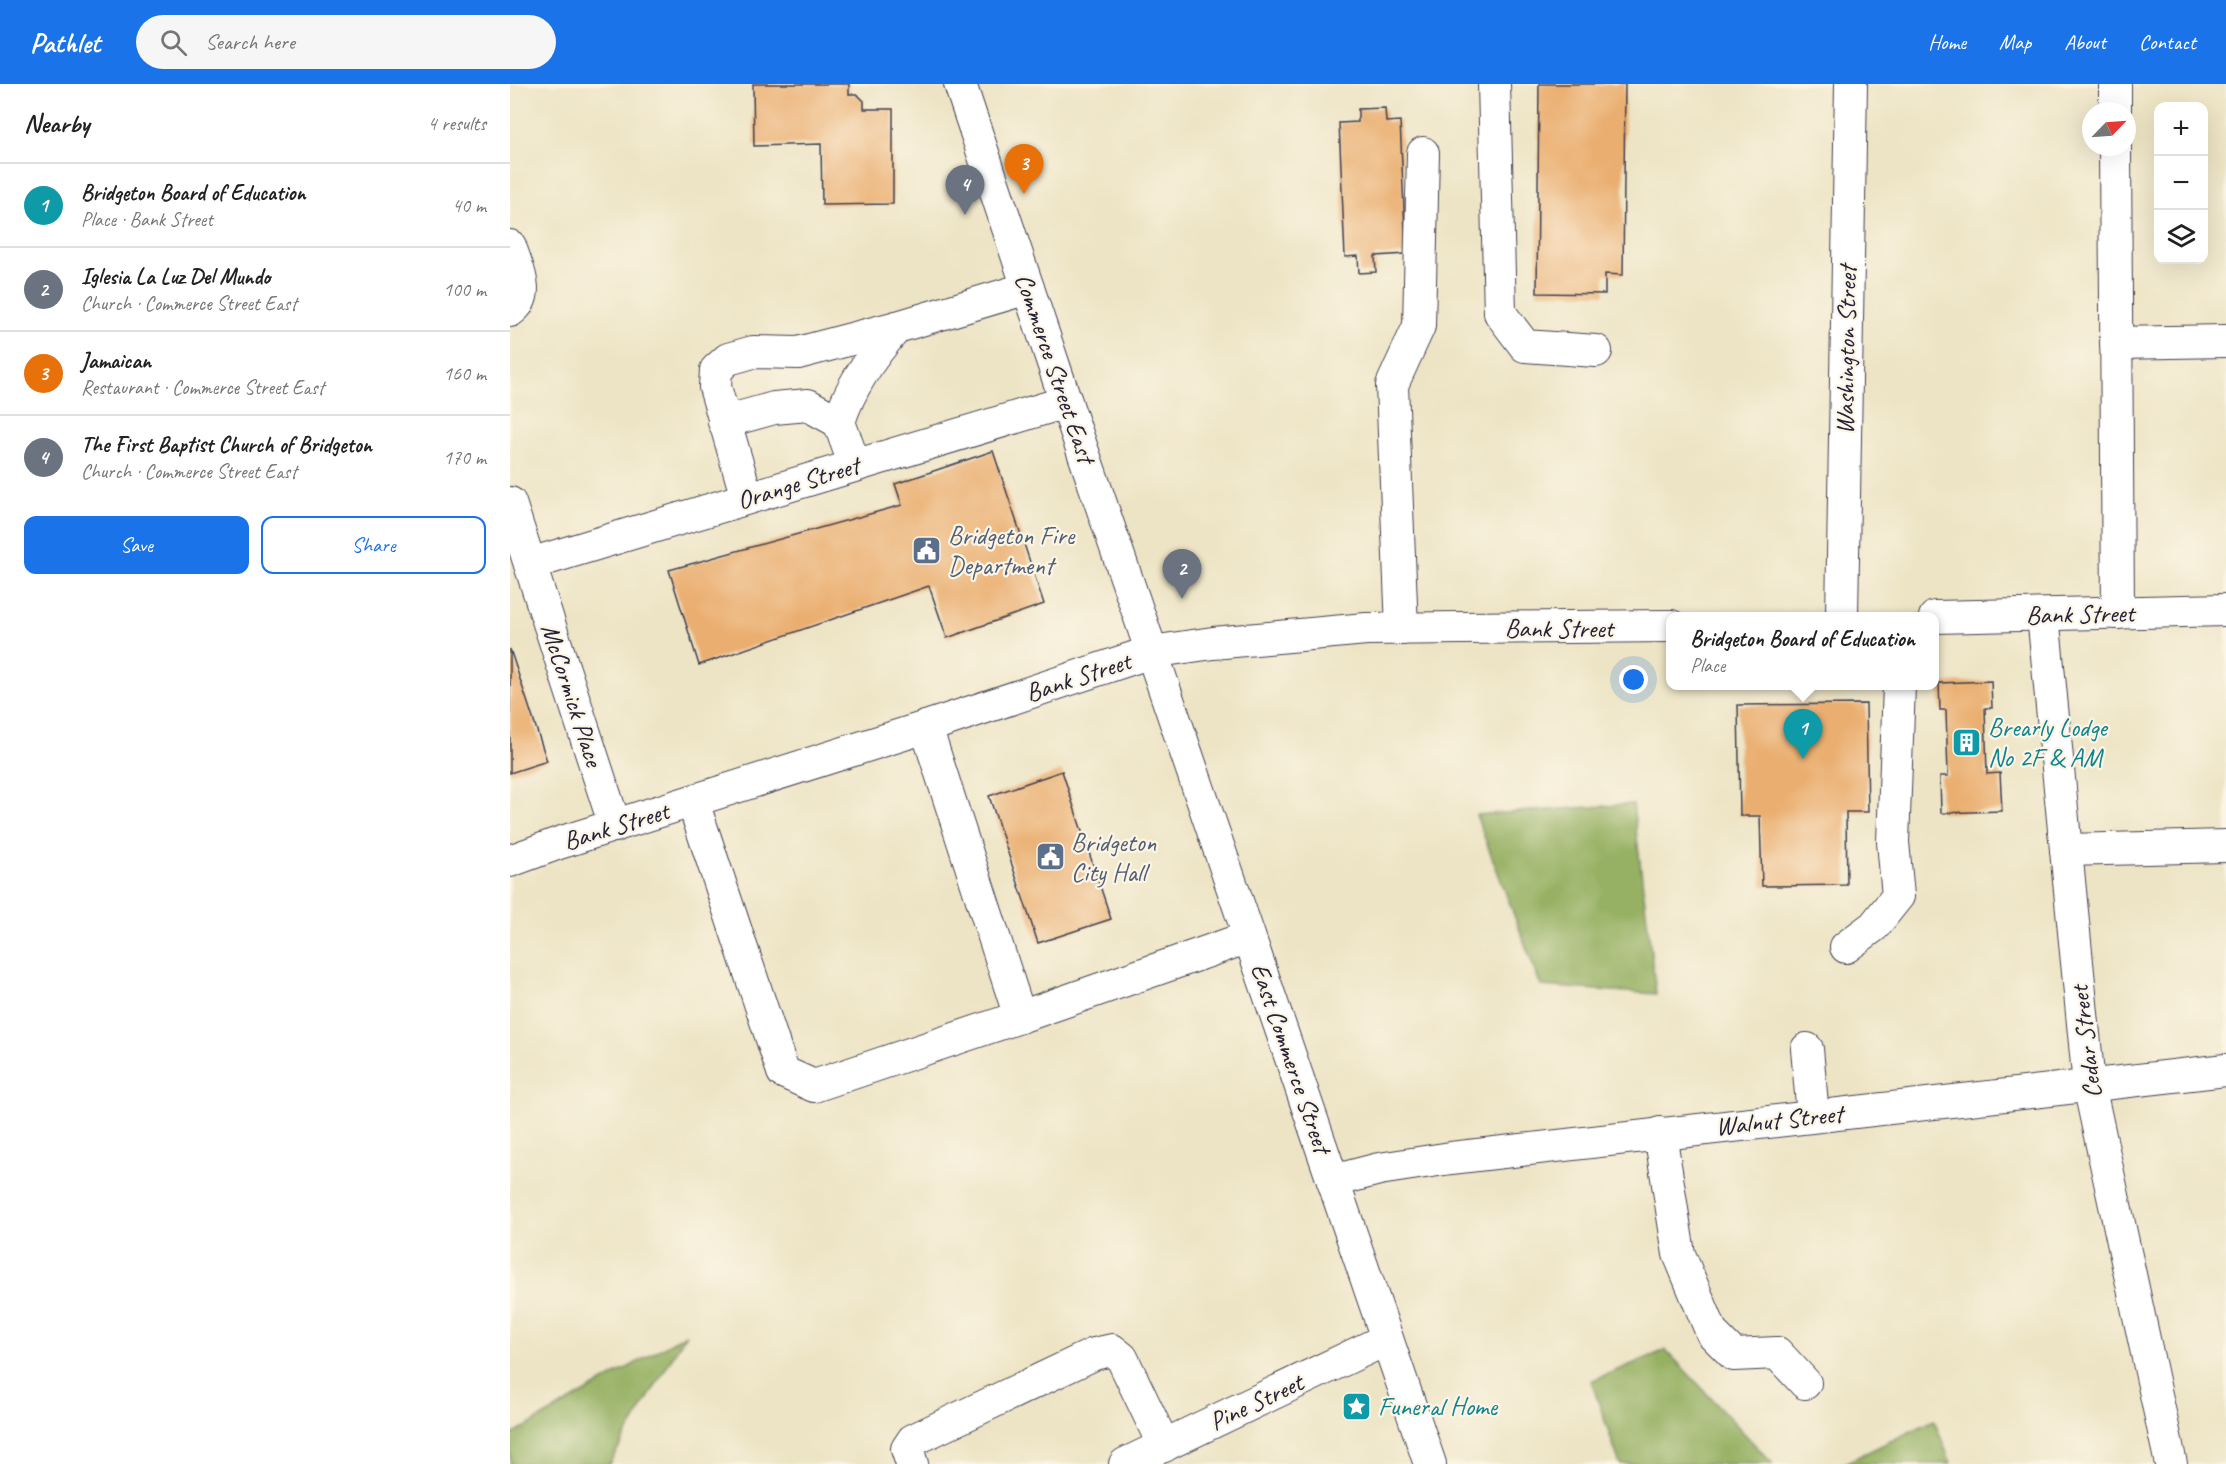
<!DOCTYPE html>
<html lang="en">
<head>
<meta charset="utf-8">
<style>
  :root { --surface:#fff; --page:#f6f6f6; --text:#222; --muted:#767676; --line:#e0e0e0; --accent:#1a73e8 }
  body { margin:0; font-family:Caveat,sans-serif; background:var(--page); color:var(--text) }
  .controls { position:absolute; right:18px; top:18px; display:grid; overflow:hidden; border-radius:12px; box-shadow:0 6px 24px #0002 }
  .controls button { width:54px; height:54px; display:grid; place-items:center; padding:0; border:0; border-bottom:2px solid var(--line); background:var(--surface); color:var(--text); font:30px sans-serif }
  .compass { position:absolute; left:1572px; top:18px; width:54px; height:54px; border-radius:50%; background:var(--surface); box-shadow:0 6px 24px #0002; rotate:65deg }
  .you { position:absolute; left:1124px; top:596px; width:21px; height:21px; margin:-15px; border:4px solid #fff; border-radius:50%; background:#1a73e8; box-shadow:0 0 0 9px #1a73e833 }
  .badge { display:grid; place-items:center; width:39px; height:39px; border-radius:50%; background:var(--accent); color:#fff; font-size:20px; font-weight:700 }
  .pin { position:absolute; translate:-50% -50px; filter:drop-shadow(0 2px 3px #0008) }
  .pin::after { content:''; position:absolute; top:32px; width:21px; height:18px; background:inherit; clip-path:polygon(0 0,100% 0,50% 100%) }
  .popup { position:absolute; left:1156px; top:528px; width:273px; height:78px; box-sizing:border-box; display:grid; place-content:center; border-radius:12px; background:var(--surface); filter:drop-shadow(0 2px 4px #0005); font-size:20px; white-space:nowrap; color:var(--muted) }
  .popup b { font-size:22px; color:var(--text) }
  .popup::after { content:''; position:absolute; left:50%; top:100%; margin-left:-12px; border:12px solid transparent; border-top-color:var(--surface) }
  .list { margin:0; padding:0; list-style:none }
  h2 { display:flex; justify-content:space-between; align-items:center; height:78px; margin:0; padding:0 24px; font-size:26px }
  h2 small { font-size:20px; font-weight:400; color:var(--muted) }
  .list li { display:grid; grid-template-columns:39px 1fr auto; gap:18px; align-items:center; box-sizing:border-box; height:84px; padding:0 24px; border-top:2px solid var(--line) }
  .list b { display:block; font-size:22px; white-space:nowrap }
  .list p { margin:0; font-size:20px; white-space:nowrap; color:var(--muted) }
  .list em { font-size:20px; font-style:normal; color:var(--muted) }
  .actions { display:flex; gap:12px; padding:18px 24px }
  .actions a { flex:1; padding:14px 0; border:2px solid var(--accent); border-radius:12px; text-align:center; font-size:21px; color:var(--accent) }
  .actions .main { background:var(--accent); color:#fff }
  .icon { flex:none; width:33px; height:33px; fill:none; stroke:currentColor; stroke-width:2; stroke-linecap:round; stroke-linejoin:round }
  .map { position:relative; flex:none; width:1716px; height:1380px; overflow:hidden }
  header { display:flex; align-items:center; gap:36px; box-sizing:border-box; height:84px; padding:0 30px; background:var(--accent); color:#fff }
  header strong { font-size:28px }
  nav { display:flex; gap:33px; margin-inline-start:auto; font-size:21px }
  .search { width:420px; height:54px; background:var(--page); display:flex; align-items:center; gap:15px; box-sizing:border-box; padding:0 21px; border-radius:33px; color:var(--muted); font-size:22px }
  main { display:flex }
  aside { flex:1; background:var(--surface) }
  .map>svg:first-child { display:block }
</style>
</head>
<body>
<header>
<strong>Pathlet</strong>
<div class="search"><svg class="icon" aria-label="search" viewBox="0 0 24 24"><circle cx="10" cy="10" r="6"/><path d="M15 15l6 6"/></svg>Search here</div>
<nav><a>Home</a><a>Map</a><a>About</a><a>Contact</a></nav>
</header>
<main>
<aside>
<h2>Nearby<small>4 results</small></h2>
<ul class="list">
<li><span class="badge" style="background:#0f9aa8">1</span><div><b>Bridgeton Board of Education</b><p>Place · Bank Street</p></div><em>40 m</em></li>
<li><span class="badge" style="background:#6b7280">2</span><div><b>Iglesia La Luz Del Mundo</b><p>Church · Commerce Street East</p></div><em>100 m</em></li>
<li><span class="badge" style="background:#e8710a">3</span><div><b>Jamaican</b><p>Restaurant · Commerce Street East</p></div><em>160 m</em></li>
<li><span class="badge" style="background:#6b7280">4</span><div><b>The First Baptist Church of Bridgeton</b><p>Church · Commerce Street East</p></div><em>170 m</em></li>
</ul>
<div class="actions"><a class="main">Save</a><a>Share</a></div>
</aside>
<div class="map">
<svg width="1716" height="1380" viewBox="0 0 1716 1380">
  <rect width="100%" height="100%" fill="#fcf5e5"/>
  <filter id="ink" filterUnits="userSpaceOnUse"><feTurbulence type="fractalNoise" baseFrequency=".0167" numOctaves="2"/><feDisplacementMap in="SourceGraphic" scale="12" xChannelSelector="R" yChannelSelector="G"/><feConvolveMatrix kernelMatrix="1 2 1 2 8 2 1 2 1" color-interpolation-filters="sRGB"/></filter>
  <filter id="wash" filterUnits="userSpaceOnUse"><feTurbulence type="fractalNoise" baseFrequency=".008" numOctaves="4" result="noise"/><feDisplacementMap in="SourceGraphic" scale="24" xChannelSelector="R" yChannelSelector="G"/><feGaussianBlur stdDeviation="1.35" result="paint"/><feColorMatrix in="noise" values="0 0 0 0 0 0 0 0 0 0 0 0 0 0 0 0 0 1.4 0 .05"/><feComposite in="paint" operator="in"/></filter>
  <g filter="url(#wash)">
    <rect width="100%" height="100%" fill="#ede4c5"/>
    <g fill="#96b163" stroke="#5c6a4f" stroke-width="1.5">
      <path d="M1123,720l23,190 -115,-8 -65,-171z"/>
      <path d="M176,1250l-77,130h-99v-28z"/>
      <path d="M1156,1266l107,114h-153l-29,-83z"/>
      <path d="M1424,1336l17,44h-108z"/>
    </g>
    <g id="blocks">
      <g fill="#eaae6f">
        <path d="M243,0h96v10h8l7,7v8h29v95l-71,1 -1,-61 -67,2z"/>
        <path d="M1029,0h86l-2,191 -18,-1v20l-68,-1z"/>
        <path d="M875,24l1,14 14,-1 6,133 -31,2 1,16 -17,1 -1,-17 -13,1 -6,-134 19,-1v-13z"/>
        <path d="M483,367l51,153 -97,34 -18,-52 -230,79 -30,-95 233,-65 -7,-21z"/>
        <path d="M0,565l37,112 -37,12z"/>
        <path d="M1481,597l1,27h-7l2,66 13,-1 2,38 -61,2 -1,-37h8l-2,-66h-6l-1,-27z"/>
        <path d="M1356,620l2,108h-22l1,73 -85,1 -2,-70h-20l-2,-111z"/>
        <path d="M552,687l49,148 -73,24 -49,-147z"/>
      </g>
    </g>
  </g>
  <g filter="url(#ink)">
    <use href="#blocks" fill-opacity="0" stroke="#403f50" stroke-width="1.5"/>
    <g fill="none" stroke-linecap="round" stroke-linejoin="round">
      <defs>
        <g id="minor">
          <path d="M450,0l106,318 364,1062"/>
          <path d="M984,0l6,229 25,33 71,5"/>
          <path d="M1605,0v27"/>
          <path d="M1605,63l3,466"/>
          <path d="M0,162c7,23 23,49 0,65"/>
          <path d="M1606,259l110,-2"/>
          <path d="M214,338l50,-14 34,-3 31,17 16,44"/>
          <path d="M329,338c11,-35 33,-67 58,-95"/>
          <path d="M237,414l-32,-111 1,-17 12,-11 25,-7 45,1 99,-26 131,-39"/>
          <path d="M0,419l105,323"/>
          <path d="M20,480l536,-162"/>
          <path d="M1533,531l46,470 82,379"/>
          <path d="M1332,532l9,-532"/>
          <path d="M1425,533l291,-7"/>
          <path d="M892,545l-10,-244 27,-59 4,-173"/>
          <path d="M183,718l90,270 31,14 206,-69 -94,-290"/>
          <path d="M1556,766l160,-4"/>
          <path d="M0,777l49,-18 367,-116 225,-75 62,-9 153,-14 305,-3"/>
          <path d="M1336,863l28,-21 24,-30 -5,-54 6,-156"/>
          <path d="M510,933l229,-80"/>
          <path d="M1297,965l6,67"/>
          <path d="M1150,1049l19,121 33,79 22,22 43,-2 28,30"/>
          <path d="M823,1097l46,-12 72,-11 775,-88"/>
          <path d="M402,1380l-5,-15 6,-9 181,-86 18,-4 10,8 42,88"/>
          <path d="M615,1380l262,-125"/>
        </g>
      </defs>
      <use href="#minor" stroke="#403f50" stroke-width="34"/>
      <use href="#minor" stroke="#fff" stroke-width="32"/>
    </g>
  </g>
  <defs>
    <symbol id="civic-square" viewBox="-11 -11 22 22"><rect x="-9" y="-9" width="18" height="18" rx="4" fill="#5c6f8a" stroke="#fcf5e5"/><path d="M-.6-6.5H3V-4.5H.6V-3L4-1V1h2V6H-6V1h2V-1L-.6-3ZM-1.2 2.5V6h2.4V2.5Z" fill="#fff"/></symbol>
    <symbol id="building-square" viewBox="-11 -11 22 22"><rect x="-9" y="-9" width="18" height="18" rx="4" fill="#0f9aa8" stroke="#fcf5e5"/><path d="M-4-6H4V6H1V3H-1V6H-4ZM-2.5-4.3h1.7v1.8h-1.7ZM.8-4.3h1.7v1.8H.8ZM-2.5-1h1.7V.8h-1.7ZM.8-1h1.7V.8H.8Z" fill="#fff"/></symbol>
    <symbol id="sight-square" viewBox="-11 -11 22 22"><rect x="-9" y="-9" width="18" height="18" rx="4" fill="#0f9aa8" stroke="#fcf5e5"/><path d="M0-6L1.8-2.2L6-1.7L2.9 1.2L3.7 5.4L0 3.3L-3.7 5.4L-2.9 1.2L-6-1.7L-1.8-2.2Z" fill="#fff"/></symbol>
  </defs>
  <g fill-rule="evenodd">
    <use href="#civic-square" x="400" y="450" width="33" height="33"/>
    <use href="#building-square" x="1440" y="642" width="33" height="33"/>
    <use href="#civic-square" x="524" y="756" width="33" height="33"/>
    <use href="#sight-square" x="830" y="1306" width="33" height="33"/>
  </g>
  <g text-anchor="middle" dominant-baseline="central" stroke-width="4.5" stroke-linejoin="round" paint-order="stroke">
    <g font-size="26" fill="#22223b" stroke="#fcf5e5">
      <text transform="translate(1336 266) rotate(-89)">Washington Street</text>
      <text transform="translate(545 284) rotate(71)">Commerce Street East</text>
      <text transform="translate(288 399) rotate(-17)">Orange Street</text>
      <text transform="translate(1570 530) rotate(-1)">Bank Street</text>
      <text x="1049" y="544">Bank Street</text>
      <text transform="translate(568 593) rotate(-18)">Bank Street</text>
      <text transform="translate(62 611) rotate(72)">McCormick Place</text>
      <text transform="translate(106 742) rotate(-17)">Bank Street</text>
      <text transform="translate(1576 958) rotate(-97)">Cedar Street</text>
      <text transform="translate(781 974) rotate(71)">East Commerce Street</text>
      <text transform="translate(1269 1036) rotate(-6)">Walnut Street</text>
      <text transform="translate(746 1318) rotate(-25)">Pine Street</text>
    </g>
    <g font-size="26" fill="#4e5e75" stroke="#fcf5e5" text-anchor="start">
      <text x="438" y="451">Bridgeton Fire<tspan x="438" dy="30">Department</tspan></text>
      <text x="561" y="758">Bridgeton<tspan x="561" dy="30">City Hall</tspan></text>
    </g>
    <g font-size="26" fill="#0d838f" stroke="#fcf5e5" text-anchor="start">
      <text x="1478" y="643">Brearly Lodge<tspan x="1478" dy="30">No 2F &amp; AM</tspan></text>
      <text x="868" y="1322">Funeral Home</text>
    </g>
  </g>
</svg>
<div class="controls">
<button>+</button>
<button>−</button>
<button><svg class="icon" aria-label="layers" viewBox="0 0 24 24"><path d="M12 4l9 5-9 5-9-5zM3 14l9 5 9-5"/></svg></button>
</div>
<svg class="compass" viewBox="-18 -18 36 36"><path d="M0-13l5 13h-10z" fill="#e53935"/><path d="M0 13l5-13h-10z" fill="#767676"/></svg>
<div class="you"></div>
<div class="pin badge" style="left:1293px;top:675px;background:#0f9aa8">1</div>
<div class="popup"><b>Bridgeton Board of Education</b>Place</div>
<div class="pin badge" style="left:672px;top:515px;background:#6b7280">2</div>
<div class="pin badge" style="left:514px;top:110px;background:#e8710a">3</div>
<div class="pin badge" style="left:455px;top:131px;background:#6b7280">4</div>
</div>
</main>
</body>
</html>
